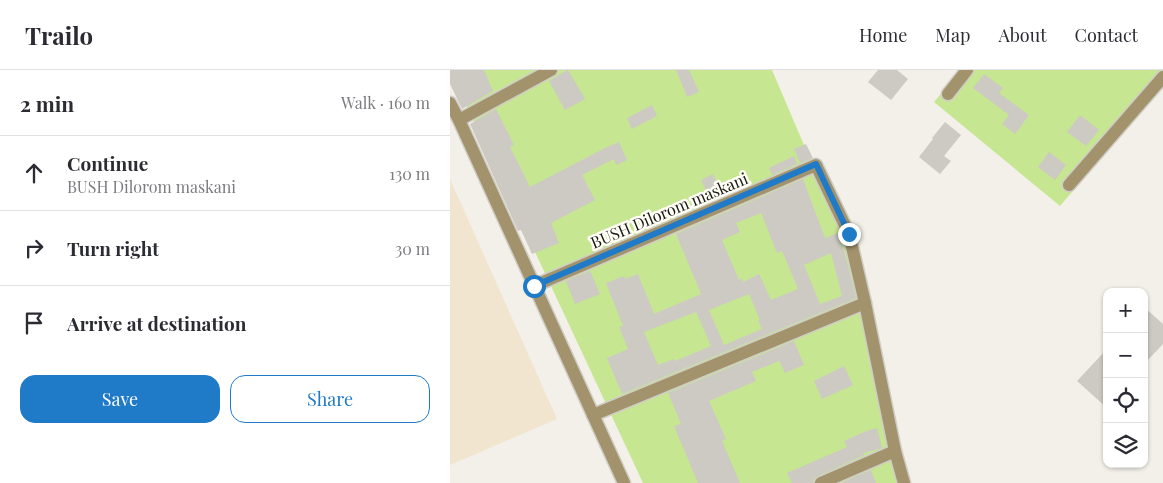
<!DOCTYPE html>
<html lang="en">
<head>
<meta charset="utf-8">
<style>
  :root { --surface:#fff; --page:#f7f7f7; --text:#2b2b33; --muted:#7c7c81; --line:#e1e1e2; --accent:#1f7ac7 }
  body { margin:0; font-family:"Playfair Display",serif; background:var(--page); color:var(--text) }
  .controls { position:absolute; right:15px; bottom:15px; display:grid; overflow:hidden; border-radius:10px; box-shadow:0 1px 4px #0004 }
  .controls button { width:45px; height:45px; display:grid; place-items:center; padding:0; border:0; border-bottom:1px solid var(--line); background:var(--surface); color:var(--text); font:25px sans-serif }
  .stop { position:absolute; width:15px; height:15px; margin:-11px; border:4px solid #1f7ac7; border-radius:50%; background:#fff }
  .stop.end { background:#1f7ac7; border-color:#fff; box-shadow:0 1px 5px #0008 }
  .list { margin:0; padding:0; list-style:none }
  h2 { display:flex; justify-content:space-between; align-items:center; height:65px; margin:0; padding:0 20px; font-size:21px }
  h2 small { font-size:16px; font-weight:400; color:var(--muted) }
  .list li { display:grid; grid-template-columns:32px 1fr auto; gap:15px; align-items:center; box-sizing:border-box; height:75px; padding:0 20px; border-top:1px solid var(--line) }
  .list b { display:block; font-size:19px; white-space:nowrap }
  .list p { margin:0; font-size:16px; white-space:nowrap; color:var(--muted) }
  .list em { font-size:16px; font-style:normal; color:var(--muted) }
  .actions { display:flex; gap:10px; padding:15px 20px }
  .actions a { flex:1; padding:11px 0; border:1px solid var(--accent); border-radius:15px; text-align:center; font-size:18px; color:var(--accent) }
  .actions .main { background:var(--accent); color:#fff }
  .icon { flex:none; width:28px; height:28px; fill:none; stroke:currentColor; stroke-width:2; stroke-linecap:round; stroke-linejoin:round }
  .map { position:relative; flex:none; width:713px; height:413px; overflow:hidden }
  header { display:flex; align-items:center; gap:30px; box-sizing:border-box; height:70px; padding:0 25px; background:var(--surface); border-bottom:1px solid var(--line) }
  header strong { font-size:24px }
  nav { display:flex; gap:28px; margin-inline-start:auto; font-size:18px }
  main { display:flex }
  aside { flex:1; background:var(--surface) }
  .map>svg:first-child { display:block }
</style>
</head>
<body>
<header>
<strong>Trailo</strong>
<nav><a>Home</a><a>Map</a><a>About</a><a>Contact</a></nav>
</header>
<main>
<aside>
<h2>2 min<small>Walk · 160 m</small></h2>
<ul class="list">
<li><svg class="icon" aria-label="ahead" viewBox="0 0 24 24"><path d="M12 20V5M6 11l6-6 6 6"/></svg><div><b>Continue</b><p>BUSH Dilorom maskani</p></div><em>130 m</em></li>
<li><svg class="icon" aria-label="right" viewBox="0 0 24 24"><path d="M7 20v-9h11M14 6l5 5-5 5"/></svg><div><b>Turn right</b></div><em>30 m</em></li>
<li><svg class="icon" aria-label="arrive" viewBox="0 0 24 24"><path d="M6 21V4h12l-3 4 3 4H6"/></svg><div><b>Arrive at destination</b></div></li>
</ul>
<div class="actions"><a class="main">Save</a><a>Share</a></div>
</aside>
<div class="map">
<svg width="713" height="413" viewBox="0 0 713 413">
  <rect width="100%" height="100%" fill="#f2f0e8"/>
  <path fill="#f1e5d0" d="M0,109l107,240 -107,46z"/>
  <g fill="#c7e692">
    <path d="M0,0h322l96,225 38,188h-263z"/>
    <path d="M511,0h202v17l-103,119 -126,-104z"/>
  </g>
  <g fill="#cccac2" fill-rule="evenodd">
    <path d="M0,0h34l9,21 -31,18 -12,-25z"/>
    <path d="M117,0h1l17,29 -20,11 -16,-29z"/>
    <path d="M226,0h13l10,22 -12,5z"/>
    <path d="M428,0h19l11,9 -17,21 -23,-18z"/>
    <path d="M534,4l19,14 -4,5 30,22 -14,19 -13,-10 7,-9 -36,-27z"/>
    <path d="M202,35l5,11 -25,13 -5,-11z"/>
    <path d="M46,39l18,36 -4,2 20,40 75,-39 14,-6 8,18 -11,5 -2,-6 -32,16 13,25 -44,23 8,20 -27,11 -11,-24 -3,1 -48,-107z"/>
    <path d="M630,45l19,15 -13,16 -19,-14z"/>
    <path d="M495,52l16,13 -17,21 7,5 -11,13 -21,-17 14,-18 -1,-1z"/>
    <path d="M356,74l7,14 -13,5 -6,-14z"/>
    <path d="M599,82l17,13 -11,15 -17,-13z"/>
    <path d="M344,86l3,8 -25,11 -3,-7z"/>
    <path d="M263,104l10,22 -12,5 -10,-21z"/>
    <path d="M353,109l22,59 13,-5 8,25 10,40 -234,96 -15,-36 21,-9 -9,-22 4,-1 -17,-43 18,-7 1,3 13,-5 16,40 47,-20 -25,-60zM311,143l16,40 5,-2 16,38 -27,11 -12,-26 -16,8 -1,-4 -3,2 -17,-40 18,-8 -4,-9zM381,183l11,43 -22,8 -16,-39zM299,224l11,26h-2l4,9 -38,16 -15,-35zM246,242l15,34 -36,15 -1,-2 -16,6 -14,-33z"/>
    <path d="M140,201l10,23 -25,10 -9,-23z"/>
    <path d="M694,237l19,17v20l-19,20z"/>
    <path d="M344,271l10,24 -19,8 -6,-12 -27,11 4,9 -47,20 17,38 -4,2 18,42h-42l-24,-57 7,-2 -13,-31z"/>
    <path d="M657,279v59l-30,-27z"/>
    <path d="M394,296l9,19 -31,14 -8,-18z"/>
    <path d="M427,358l5,20 -18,5v2l-46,21 -4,3 -1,4h-21l-5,-10 60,-26 -3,-6 22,-10z"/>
    <path d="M421,400l5,13h-35z"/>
  </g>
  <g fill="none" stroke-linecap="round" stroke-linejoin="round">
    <defs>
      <g id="street">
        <path d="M498,24l19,-24"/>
        <path d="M0,33l9,17 165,363"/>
        <path d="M9,50l92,-50"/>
        <path d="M619,115l94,-108"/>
        <path d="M84,216l282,-121 33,69 16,69 30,148 9,32"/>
        <path d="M143,345l272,-112"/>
        <path d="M371,413l74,-32"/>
      </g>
    </defs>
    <use href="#street" stroke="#cfcdc6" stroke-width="15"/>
    <use href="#street" stroke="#a3936c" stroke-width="12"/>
  </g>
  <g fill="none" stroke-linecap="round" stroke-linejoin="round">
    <path stroke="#1f7ac7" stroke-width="6" d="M84,216l282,-122 33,70"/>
  </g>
  <g text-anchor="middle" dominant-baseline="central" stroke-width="5" stroke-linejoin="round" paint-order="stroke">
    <g font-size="16" fill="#181815" stroke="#fffef7">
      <text transform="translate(219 140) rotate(-23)">BUSH Dilorom maskani</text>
    </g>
  </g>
</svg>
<div class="controls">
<button>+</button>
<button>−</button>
<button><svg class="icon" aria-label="locate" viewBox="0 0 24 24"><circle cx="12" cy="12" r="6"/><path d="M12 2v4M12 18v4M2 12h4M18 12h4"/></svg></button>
<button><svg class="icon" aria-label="layers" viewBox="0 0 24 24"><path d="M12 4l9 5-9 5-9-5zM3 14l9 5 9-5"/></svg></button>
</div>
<div class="stop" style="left:84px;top:216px"></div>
<div class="stop end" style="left:399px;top:164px"></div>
</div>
</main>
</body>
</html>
